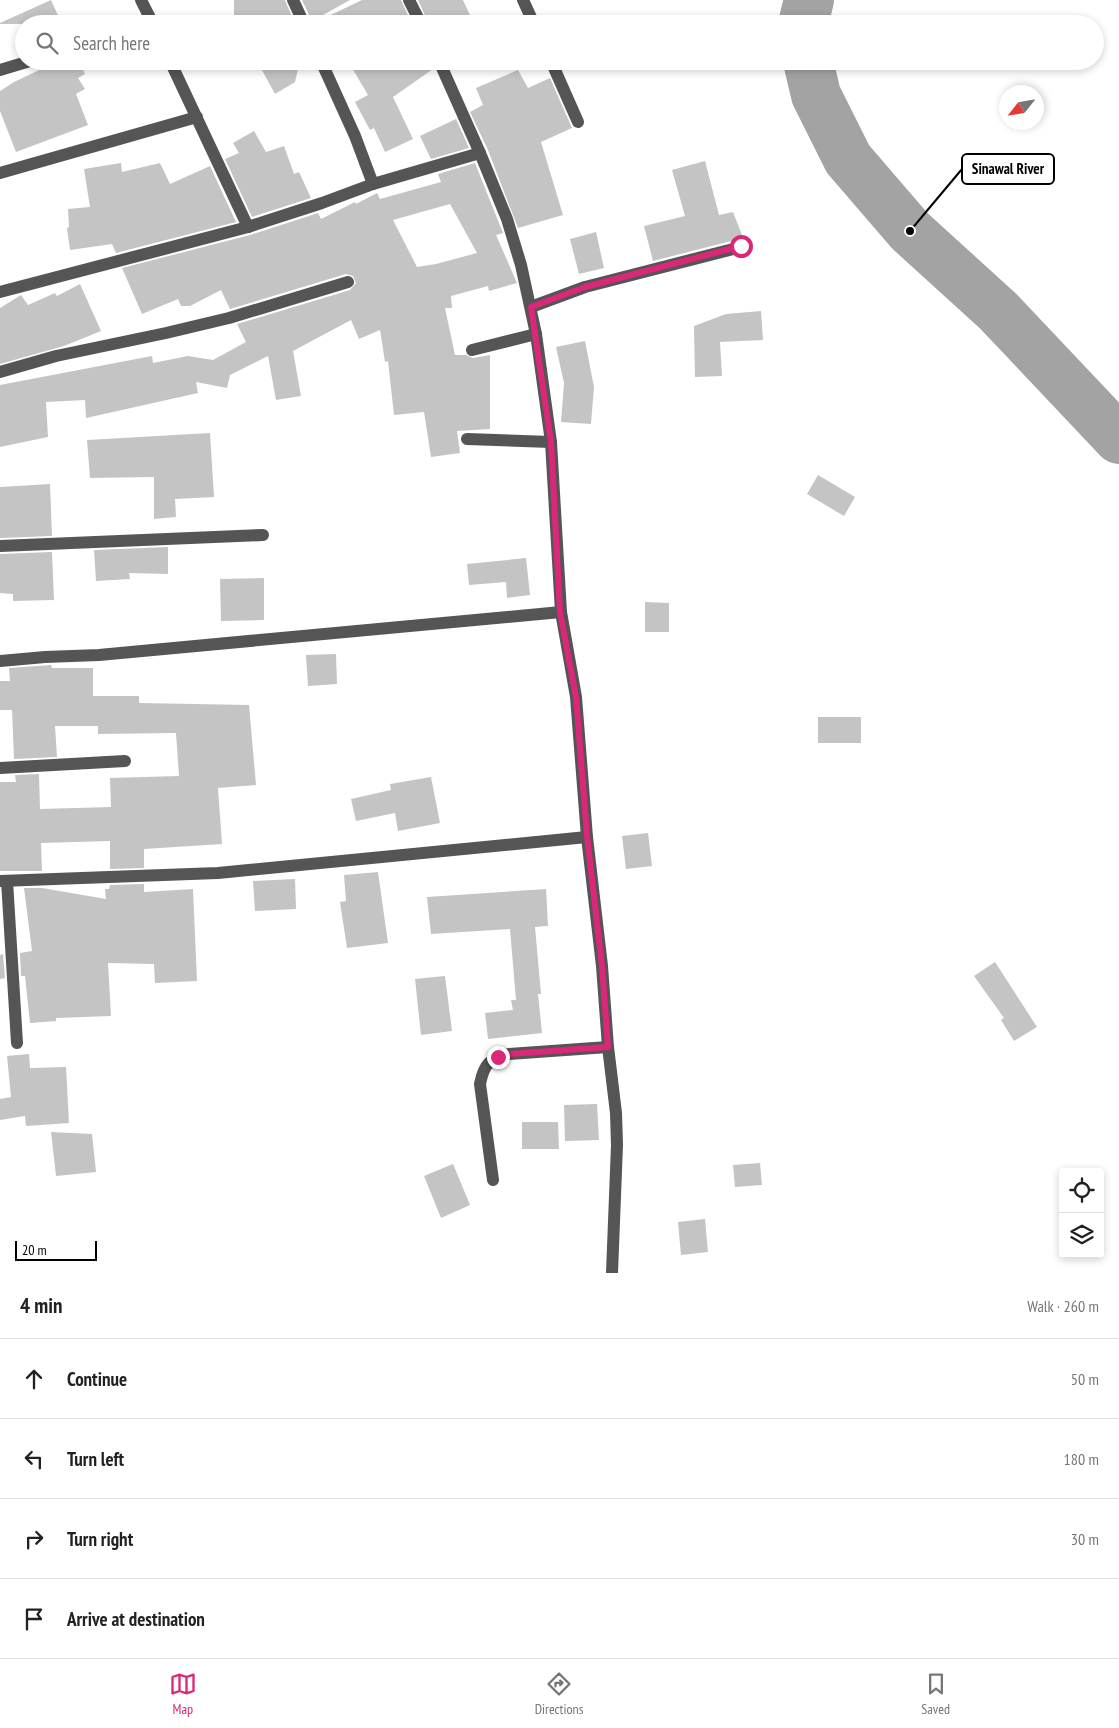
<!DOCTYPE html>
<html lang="en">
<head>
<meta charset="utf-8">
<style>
  :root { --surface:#fff; --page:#f6f6f6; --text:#222; --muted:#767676; --line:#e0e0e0; --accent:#db2777 }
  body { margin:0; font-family:"PT Sans Narrow",sans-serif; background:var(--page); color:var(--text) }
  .controls { position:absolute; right:15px; bottom:15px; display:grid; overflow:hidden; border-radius:5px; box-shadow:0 2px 8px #0003 }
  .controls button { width:45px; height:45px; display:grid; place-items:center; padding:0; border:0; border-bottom:1px solid var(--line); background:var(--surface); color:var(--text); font:25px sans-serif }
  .compass { position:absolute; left:999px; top:85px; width:45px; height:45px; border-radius:50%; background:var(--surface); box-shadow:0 2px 8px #0003; rotate:239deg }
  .scale { position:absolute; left:15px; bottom:12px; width:82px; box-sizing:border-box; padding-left:5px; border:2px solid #000; border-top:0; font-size:14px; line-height:18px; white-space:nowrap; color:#000; -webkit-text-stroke:4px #fff; paint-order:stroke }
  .stop { position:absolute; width:15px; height:15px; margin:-11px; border:4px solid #db2777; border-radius:50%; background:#fff }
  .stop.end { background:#db2777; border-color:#fff; box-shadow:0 1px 5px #0008 }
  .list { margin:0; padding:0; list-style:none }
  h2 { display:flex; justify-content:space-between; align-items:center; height:65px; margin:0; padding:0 20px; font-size:21px }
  h2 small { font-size:16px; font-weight:400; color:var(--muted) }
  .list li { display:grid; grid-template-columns:32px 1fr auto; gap:15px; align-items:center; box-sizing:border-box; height:80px; padding:0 20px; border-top:1px solid var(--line) }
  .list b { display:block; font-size:19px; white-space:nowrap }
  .list em { font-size:16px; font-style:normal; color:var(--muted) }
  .icon { flex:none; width:28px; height:28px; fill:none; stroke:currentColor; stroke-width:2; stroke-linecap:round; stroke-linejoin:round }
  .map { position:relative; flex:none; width:1119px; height:1273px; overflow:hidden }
  .search { position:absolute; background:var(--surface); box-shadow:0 2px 8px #0003; left:15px; right:15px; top:15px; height:55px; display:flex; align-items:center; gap:12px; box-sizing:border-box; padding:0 18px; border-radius:28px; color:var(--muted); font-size:19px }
  .sheet { height:385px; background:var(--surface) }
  nav { display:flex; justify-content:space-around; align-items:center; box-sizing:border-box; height:70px; border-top:1px solid var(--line); background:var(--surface); font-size:14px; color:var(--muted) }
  nav a { display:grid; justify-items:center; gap:2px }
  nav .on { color:var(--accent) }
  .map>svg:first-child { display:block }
</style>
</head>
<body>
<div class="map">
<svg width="1119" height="1273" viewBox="0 0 1119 1273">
  <rect width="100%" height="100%" fill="#fff"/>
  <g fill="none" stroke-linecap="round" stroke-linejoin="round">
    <g stroke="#a3a3a3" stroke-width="50">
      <path d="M803,24l6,-24"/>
      <path d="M808,61l8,34 32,64 62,72 88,80 121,128"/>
    </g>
  </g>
  <g fill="#c4c4c4" fill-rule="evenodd">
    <path d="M51,0l11,24h-62v-1z"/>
    <path d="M234,0h51l10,24h-61z"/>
    <path d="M302,0h48l-38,21z"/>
    <path d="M362,0h39l11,24h-100z"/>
    <path d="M418,0h45l11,24h-45z"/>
    <path d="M58,61h21l6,13 -7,4 7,11 -9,5 12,31 -72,27 -16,-41v-20l14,-9z"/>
    <path d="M257,61h43l-5,21 -20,12z"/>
    <path d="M348,61h81l4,8 -40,28 20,42 -28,13 -11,-24 -4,2 -15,-28 13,-7z"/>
    <path d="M518,70l10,18 22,-10 22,50 -31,14 22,73 -45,13 -30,-78 -18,-38 13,-7 -7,-17z"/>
    <path d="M456,119l13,29 -38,11 -11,-23z"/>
    <path d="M254,131l12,21 18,-6 10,28 5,-2 12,26 -59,19 -27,-58 14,-6 -6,-10z"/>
    <path d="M705,161l14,54 14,-3 11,28 -5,-1 -86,22 -9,-35 41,-10 -13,-46z"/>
    <path d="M121,163l1,9 38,-9 10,21 40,-18 26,56 -120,31 -4,-9 -42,6 -3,-22 2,-1 -1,-18 22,-2 -6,-38z"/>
    <path d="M475,163l28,70 -7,2 21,48 -28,8 -1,-5 -37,10 1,12h-7l10,47h11l7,3 17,-3v74l-33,2 3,22 -29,4 -7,-45 -30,3 -6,-54 -3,1 -5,-32 -21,9 -8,-19 -58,31 8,45 -25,4 -8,-44 -38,19 -3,13 -31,-6 2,11 -112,25 -1,-18 -39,2 2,35 -48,10v-62l152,-29 1,7 35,-7 25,4 33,-18 -9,-18 113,-34 6,-7 -3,-7 -7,-2 -116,35 -9,-19 -31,16h-9l-3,-7 -36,15 -20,-46 128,-33 68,-22 3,6 34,-17 1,2 21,-11 3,6 61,-17 -3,-8zM450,204l27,49 -41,11 -19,3 -24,-47z"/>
    <path d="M596,232l8,36 -25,6 -9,-35z"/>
    <path d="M80,284l21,47 -37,15 -64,18v-56l21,-13 7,10 27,-12 2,3z"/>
    <path d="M761,311l2,29 -43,2 2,34 -27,1 -1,-51 32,-12z"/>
    <path d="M585,341l9,46 -3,37 -30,-2 3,-39 -8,-36z"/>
    <path d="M210,433l4,64 -39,2 1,18 -22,2v-42l-64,1 -3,-38z"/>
    <path d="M818,475l37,22 -11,19 -37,-22z"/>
    <path d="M50,484l2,52 -52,2v-51z"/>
    <path d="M168,547v27l-39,-1 1,6 -34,2 -2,-31z"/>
    <path d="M52,552l2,48 -41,1v-7l-13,-1v-39z"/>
    <path d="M526,558l4,37 -23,3 -1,-16 -37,3 -2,-21z"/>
    <path d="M264,578v42l-43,1 -1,-42z"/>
    <path d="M645,602l24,1v29h-24z"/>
    <path d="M336,654l1,30 -29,2 -2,-31z"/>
    <path d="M51,665l1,3h41v28h46v7l110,2 7,80 -38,3 4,56 -78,5v19l-34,1v-28l-69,2 1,28h-42v-89h16l-1,-7 24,-1 1,35 71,-2 -1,-29 69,-2 -3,-43 -78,1v-8h-43l2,31 -43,2 -2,-49h-12v-29h10l-1,-13z"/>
    <rect x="818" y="717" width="43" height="26"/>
    <path d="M431,777l9,46 -42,8 -3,-18 -39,8 -5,-22 40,-9 -1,-6z"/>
    <path d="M648,833l4,33 -26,3 -4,-33z"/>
    <path d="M378,872l10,71 -41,5 -7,-46 6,-1 -2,-26z"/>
    <path d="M295,879l1,30 -41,2 -2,-30z"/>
    <path d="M144,884v8l49,-3 4,92 -42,2 -1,-19 -46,-1 3,53 -55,2v3l-26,2 -5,-47h-4l-1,-23 12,-2 -8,-63h18l64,11 -1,-10h4l1,-4z"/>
    <path d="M546,889l2,37 -13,1 6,67h-3l4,39 -54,6 -3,-26 28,-3 -2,-10h5l-6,-71 -79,5 -4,-37z"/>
    <path d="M3,954l2,24 -5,1v-24z"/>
    <path d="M995,962l42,65 -23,14 -13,-21 3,-2 -30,-42z"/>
    <path d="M445,976l7,55 -31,4 -6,-56z"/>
    <path d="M29,1054l1,14 36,-1 3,56 -43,3 -1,-10 -25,4v-21l11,-2 -4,-41z"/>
    <path d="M597,1104l2,36 -34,1 -1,-36z"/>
    <path d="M522,1122h36l1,27h-37z"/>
    <path d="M51,1132l41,2 4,38 -40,4z"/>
    <path d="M760,1163l2,22 -27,2 -2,-22z"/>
    <path d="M453,1164l17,41 -29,13 -17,-42z"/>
    <path d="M705,1219l3,33 -27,3 -3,-33z"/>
  </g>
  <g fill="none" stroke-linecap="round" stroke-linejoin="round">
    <g stroke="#555" stroke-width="12">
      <path d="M141,0l12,24"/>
      <path d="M293,0l11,24"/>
      <path d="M409,0l12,24"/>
      <path d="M523,0l11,24"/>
      <path d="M170,61l78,166"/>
      <path d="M439,61l41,92 27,66 14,46 15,69 15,108 10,170 15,85 11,140 15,129 6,81 8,66 1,32 -5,128"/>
      <path d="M551,61l27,61"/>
      <path d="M0,70l30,-9"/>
      <path d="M0,173l197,-56"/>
      <path d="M373,184l107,-31"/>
      <path d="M0,292l248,-65 74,-24 51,-19 -18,-48 -34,-75"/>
      <path d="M531,307l54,-20 156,-40"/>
      <path d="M472,350l64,-16"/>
      <path d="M0,372l56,-16 110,-23 63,-15 119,-36"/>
      <path d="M467,439l84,3"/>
      <path d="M0,546l263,-11"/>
      <path d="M0,661l45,-4 54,-2 462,-43"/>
      <path d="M0,768l125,-7"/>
      <path d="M0,881l218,-8 369,-36"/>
      <path d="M7,881l10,162"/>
      <path d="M493,1180l-13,-96c4,-20 9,-25 29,-30l99,-7"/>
    </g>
  </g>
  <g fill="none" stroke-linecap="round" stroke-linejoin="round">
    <path stroke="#db2777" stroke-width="6" d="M498,1057l11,-3 99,-7 -6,-81 -15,-130 -11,-139 -16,-85 -9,-170 -20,-135 54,-20 156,-41"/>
  </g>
  <path fill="none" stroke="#000" stroke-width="2" d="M910 231L962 169"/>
  <circle fill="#000" stroke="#fff" stroke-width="2" cx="910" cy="231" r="5"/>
  <rect fill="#fff" stroke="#000" stroke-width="2" x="962" y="154" width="92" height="30" rx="5"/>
  <g font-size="15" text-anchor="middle" font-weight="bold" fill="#000">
    <text x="1008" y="174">Sinawal River</text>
  </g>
</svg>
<div class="controls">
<button><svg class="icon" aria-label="locate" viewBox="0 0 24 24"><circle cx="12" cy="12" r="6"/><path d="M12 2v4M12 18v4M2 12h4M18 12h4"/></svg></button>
<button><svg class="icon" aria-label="layers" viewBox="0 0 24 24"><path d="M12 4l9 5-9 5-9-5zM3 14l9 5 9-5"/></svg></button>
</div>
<svg class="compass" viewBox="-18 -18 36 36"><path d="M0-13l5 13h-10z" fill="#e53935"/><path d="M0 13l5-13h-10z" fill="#767676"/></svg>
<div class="scale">20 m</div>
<div class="stop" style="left:741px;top:246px"></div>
<div class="stop end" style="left:498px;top:1057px"></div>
<div class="search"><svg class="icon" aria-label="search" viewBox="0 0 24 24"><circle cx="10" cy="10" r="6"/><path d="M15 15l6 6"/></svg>Search here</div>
</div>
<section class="sheet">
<h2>4 min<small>Walk · 260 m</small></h2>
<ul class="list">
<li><svg class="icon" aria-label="ahead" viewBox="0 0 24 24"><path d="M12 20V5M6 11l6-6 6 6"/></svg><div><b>Continue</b></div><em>50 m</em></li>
<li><svg class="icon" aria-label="left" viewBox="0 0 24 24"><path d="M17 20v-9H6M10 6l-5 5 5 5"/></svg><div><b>Turn left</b></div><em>180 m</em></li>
<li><svg class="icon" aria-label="right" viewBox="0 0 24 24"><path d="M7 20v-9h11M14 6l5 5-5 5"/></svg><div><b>Turn right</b></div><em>30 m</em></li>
<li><svg class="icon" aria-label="arrive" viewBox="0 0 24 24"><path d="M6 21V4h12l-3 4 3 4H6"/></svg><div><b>Arrive at destination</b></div></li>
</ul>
</section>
<nav>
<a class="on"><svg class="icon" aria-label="map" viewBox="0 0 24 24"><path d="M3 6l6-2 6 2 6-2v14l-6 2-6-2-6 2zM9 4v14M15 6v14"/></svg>Map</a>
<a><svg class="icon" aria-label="directions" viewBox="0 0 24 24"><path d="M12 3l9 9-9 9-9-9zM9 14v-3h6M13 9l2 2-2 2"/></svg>Directions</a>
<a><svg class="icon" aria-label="saved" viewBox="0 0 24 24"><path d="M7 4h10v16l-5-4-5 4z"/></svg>Saved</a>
</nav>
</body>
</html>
